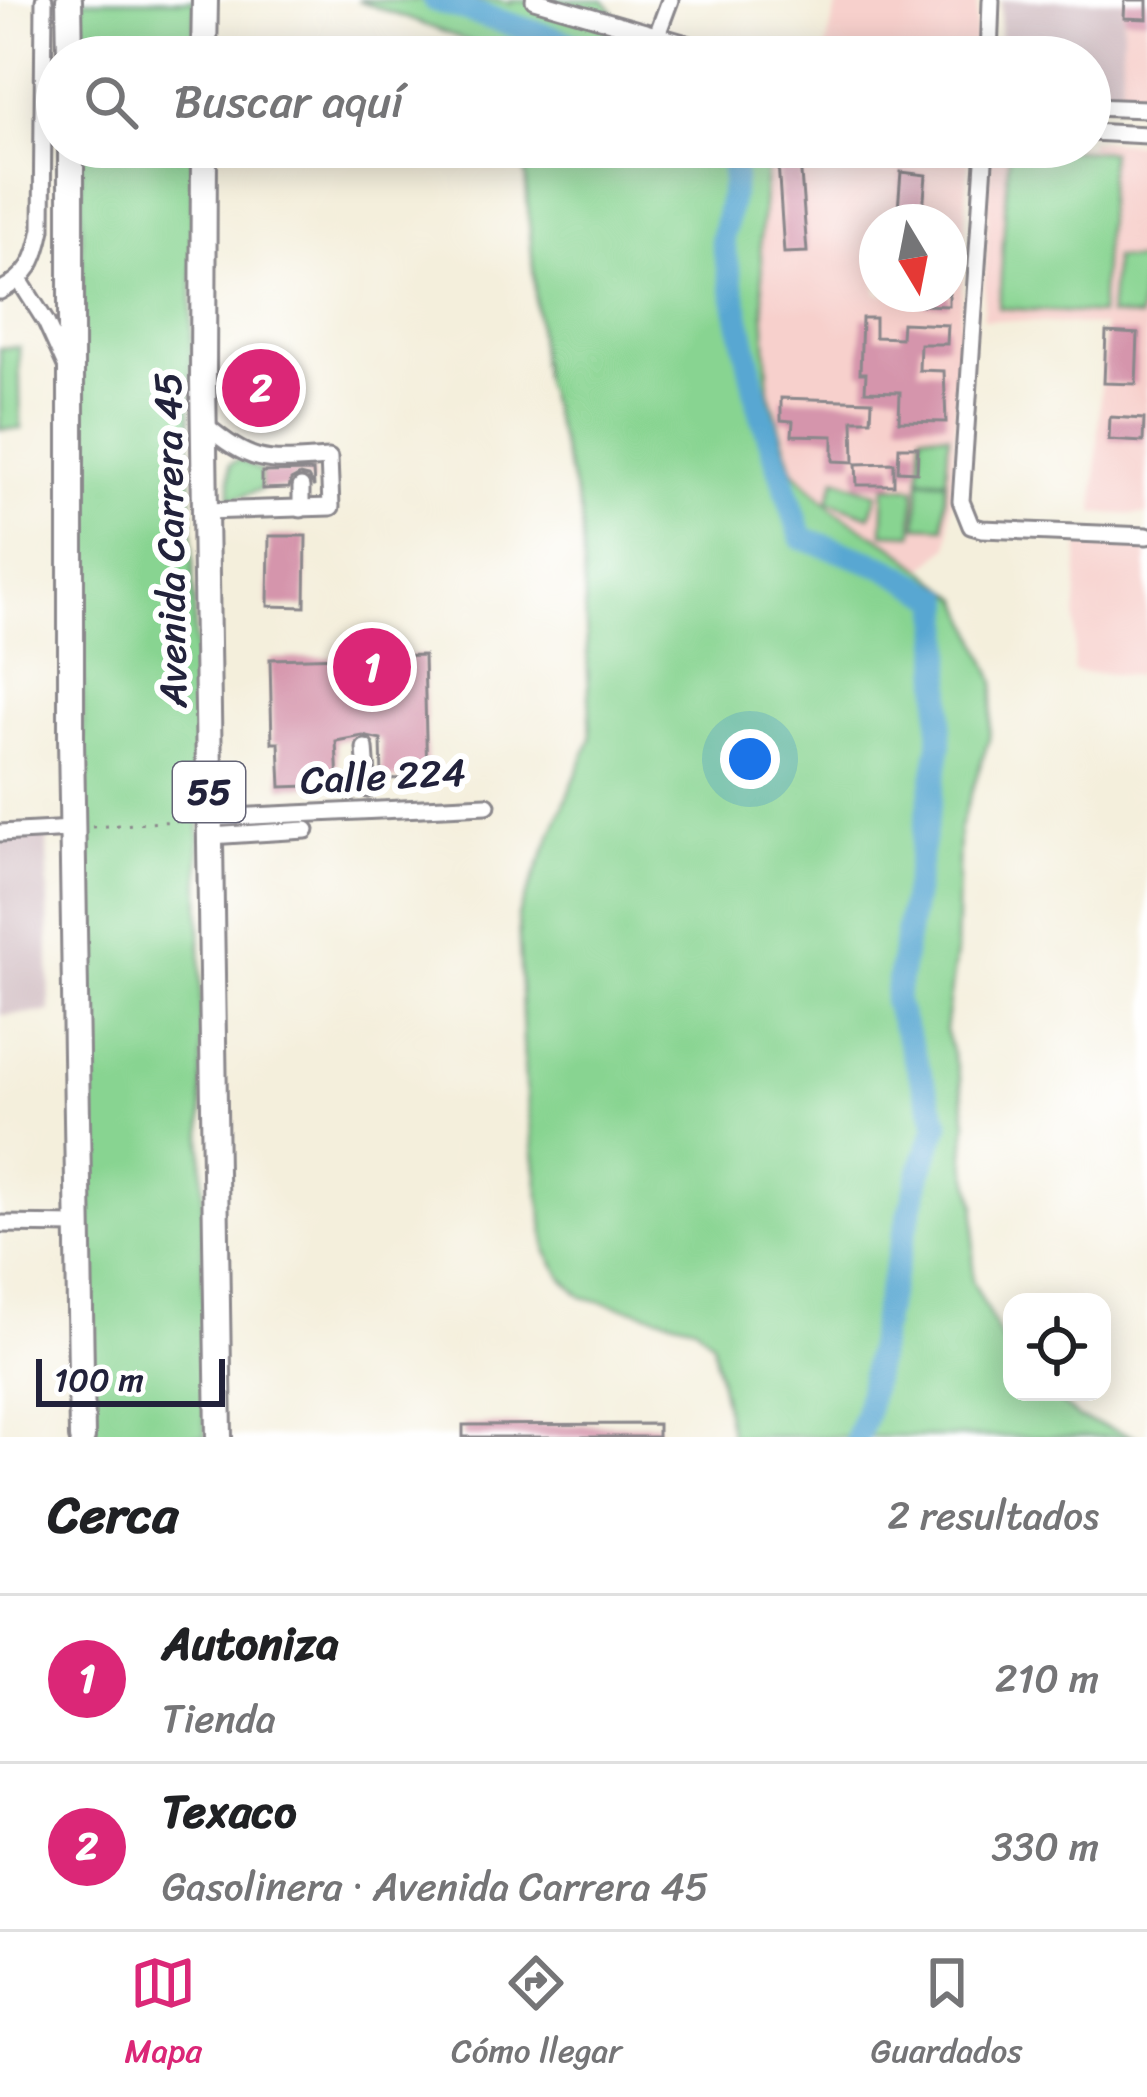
<!DOCTYPE html>
<html lang="es">
<head>
<meta charset="utf-8">
<style>
  :root { --surface:#fff; --page:#f2f2f2; --text:#202124; --muted:#757577; --line:#e0e0e0; --accent:#db2777 }
  body { margin:0; font-family:Sriracha,sans-serif; background:var(--page); color:var(--text) }
  .controls { position:absolute; right:36px; bottom:36px; display:grid; overflow:hidden; border-radius:24px; box-shadow:0 6px 30px #0003 }
  .controls button { width:108px; height:108px; display:grid; place-items:center; padding:0; border:0; border-bottom:3px solid var(--line); background:var(--surface); color:var(--text); font:60px sans-serif }
  .compass { position:absolute; left:859px; top:204px; width:108px; height:108px; border-radius:50%; background:var(--surface); box-shadow:0 6px 30px #0003; rotate:170deg }
  .scale { position:absolute; left:36px; bottom:30px; width:189px; box-sizing:border-box; padding-left:12px; border:6px solid #22223b; border-top:0; font-size:33px; line-height:42px; white-space:nowrap; color:#22223b; -webkit-text-stroke:9px #fff; paint-order:stroke }
  .you { position:absolute; left:750px; top:759px; width:42px; height:42px; margin:-30px; border:9px solid #fff; border-radius:50%; background:#1a73e8; box-shadow:0 0 0 18px #1a73e833 }
  .badge { display:grid; place-items:center; width:78px; height:78px; border-radius:50%; background:var(--accent); color:#fff; font-size:39px; font-weight:700 }
  .pin { position:absolute; translate:-50% -50%; border:6px solid #fff; box-shadow:0 3px 12px #0006 }
  .list { margin:0; padding:0; list-style:none }
  h2 { display:flex; justify-content:space-between; align-items:center; height:156px; margin:0; padding:0 48px; font-size:51px }
  h2 small { font-size:39px; font-weight:400; color:var(--muted) }
  .list li { display:grid; grid-template-columns:78px 1fr auto; gap:36px; align-items:center; box-sizing:border-box; height:168px; padding:0 48px; border-top:3px solid var(--line) }
  .list b { display:block; font-size:45px; white-space:nowrap }
  .list p { margin:0; font-size:39px; white-space:nowrap; color:var(--muted) }
  .list em { font-size:39px; font-style:normal; color:var(--muted) }
  .icon { flex:none; width:66px; height:66px; fill:none; stroke:currentColor; stroke-width:2; stroke-linecap:round; stroke-linejoin:round }
  .map { position:relative; flex:none; width:1147px; height:1437px; overflow:hidden }
  .search { position:absolute; background:var(--surface); box-shadow:0 6px 30px #0003; left:36px; right:36px; top:36px; height:132px; display:flex; align-items:center; gap:30px; box-sizing:border-box; padding:0 42px; border-radius:66px; color:var(--muted); font-size:45px }
  .sheet { height:492px; background:var(--surface) }
  nav { display:flex; justify-content:space-around; align-items:center; box-sizing:border-box; height:168px; border-top:3px solid var(--line); background:var(--surface); font-size:33px; color:var(--muted) }
  nav a { display:grid; justify-items:center; gap:6px }
  nav .on { color:var(--accent) }
  .map>svg:first-child { display:block }
</style>
</head>
<body>
<div class="map">
<svg width="1147" height="1437" viewBox="0 0 1147 1437">
  <rect width="100%" height="100%" fill="#fff"/>
  <filter id="ink" filterUnits="userSpaceOnUse"><feTurbulence type="fractalNoise" baseFrequency=".00833" numOctaves="2"/><feDisplacementMap in="SourceGraphic" scale="24" xChannelSelector="R" yChannelSelector="G"/><feConvolveMatrix kernelMatrix="1 2 1 2 8 2 1 2 1" color-interpolation-filters="sRGB"/></filter>
  <filter id="wash" filterUnits="userSpaceOnUse"><feTurbulence type="fractalNoise" baseFrequency=".004" numOctaves="4" result="noise"/><feDisplacementMap in="SourceGraphic" scale="48" xChannelSelector="R" yChannelSelector="G"/><feGaussianBlur stdDeviation="2.7" result="paint"/><feColorMatrix in="noise" values="0 0 0 0 0 0 0 0 0 0 0 0 0 0 0 0 0 1.4 0 .05"/><feComposite in="paint" operator="in"/></filter>
  <g filter="url(#wash)">
    <rect width="100%" height="100%" fill="#f4efdc"/>
    <g fill="#f7d0cc" fill-rule="evenodd">
      <path d="M839,0h138l-2,57h-152z"/>
      <path d="M1124,0h23v95l-26,-1z"/>
      <path d="M1090,140l57,4v371l-53,-2 10,-187 -121,-7 8,-172h99z"/>
      <path d="M768,147h201l-20,399 -26,23 -87,-57 -42,-40 -25,-80 -9,-150zM877,222h72v72h-72z"/>
      <path d="M1079,544l68,2v130l-74,-4z"/>
    </g>
    <g fill="#d2bec3">
      <path d="M1001,0h123l-3,94 -31,-2v-35h-91z"/>
      <path d="M47,833l3,179 -50,3v-179z"/>
    </g>
    <g fill="#88d491" stroke="#557b66" stroke-width="3">
      <path d="M80,0h115v57h-114z"/>
      <path d="M357,0h141l13,3v-3h93l32,40 52,17h-177z"/>
      <path d="M81,147h113l-4,303 9,333 6,654h-112l-10,-626z"/>
      <path d="M523,147h245l-8,95 9,150 25,79 42,41 60,36 65,51 34,83 -6,57 -30,91 -3,123 -11,77 15,48 7,44 -3,33 12,51 -4,74 40,80v32h36l30,26 59,19h-406l-19,-95 -17,-17 -113,-28 -18,-17 -17,-28 -22,-167 -7,-169 73,-177 -10,-225 -39,-137z"/>
      <path d="M1009,147l101,5 -10,162 -101,-6z"/>
      <path d="M1114,258l30,2 -5,58 -30,-3z"/>
      <path d="M19,347l2,82h-21v-81z"/>
      <path d="M922,433l27,1 -3,46 -26,-2z"/>
      <path d="M240,459l22,13v17l-32,11v-36z"/>
      <path d="M836,478l42,16 -8,22 -42,-15z"/>
      <path d="M920,480l26,1 -2,46 -27,-1z"/>
      <path d="M885,486l30,2 -2,46 -30,-1z"/>
    </g>
    <g fill="none" stroke-linecap="round" stroke-linejoin="round">
      <g stroke="#58a7d2" stroke-width="24">
        <path d="M434,0l178,57"/>
        <path d="M730,147l4,33 -12,60 36,163 44,135 81,28 59,33 -2,145 -45,258 43,122 -16,42 -38,146 -18,101 -9,24"/>
      </g>
    </g>
    <g id="blocks">
      <g fill="#d595ac">
        <path d="M1125,0h22v19l-23,-1z"/>
        <path d="M777,147h22l8,105 -23,1z"/>
        <path d="M901,172l25,3 -4,47h-25z"/>
        <path d="M922,294h27v12l-27,-1z"/>
        <path d="M862,318h13v19l26,1 1,-15 46,2 -1,19h-27l-1,26 25,1 2,51 -47,-1 1,-29 -35,-1 1,-18h-6z"/>
        <path d="M1106,332l32,2 -2,50 -32,-1z"/>
        <path d="M781,398l91,3 -1,19h-18l1,42 -21,-1v-25l-41,-1 1,-14 -12,-1z"/>
        <path d="M1110,417l34,2 -1,23 -34,-2z"/>
        <path d="M899,447h19l-1,25 -19,-1z"/>
        <path d="M894,463v22h-37l-1,-21z"/>
        <path d="M313,471l1,16 -6,-10 -8,-2 -9,5 -2,8 -27,1v-17z"/>
        <path d="M269,536h37l-1,71 -37,-1z"/>
        <path d="M424,655l3,123 -45,1 -1,-39 -18,-4 -27,5 2,44 -57,2 -2,-44h-7l-2,-84z"/>
        <path d="M658,1424v13h-195v-12z"/>
      </g>
    </g>
  </g>
  <g filter="url(#ink)">
    <use href="#blocks" fill-opacity="0" stroke="#8b888c" stroke-width="3"/>
    <g fill="none" stroke-linecap="round" stroke-linejoin="round">
      <defs>
        <g id="minor">
          <path d="M534,0l198,57"/>
          <path d="M657,35l13,-35"/>
          <path d="M989,57l2,-57"/>
          <path d="M1090,107l57,2"/>
          <path d="M1090,132l57,3"/>
          <path d="M985,147l-24,354 10,25 11,3 165,7"/>
          <path d="M20,281l26,41 20,44"/>
          <path d="M0,291c29,-15 36,-31 42,-62l2,-229"/>
          <path d="M204,424c50,42 62,38 125,34l2,49 -126,4"/>
          <path d="M301,487v22"/>
          <path d="M365,748l3,41"/>
          <path d="M210,818l277,-13"/>
          <path d="M0,833l73,-4"/>
          <path d="M210,836l96,-6"/>
          <path d="M0,1224l78,1"/>
        </g>
        <g id="highway">
          <path d="M69,0l1,57"/>
          <path d="M204,57l1,-57"/>
          <path d="M71,147v591l11,699"/>
          <path d="M204,147l-1,232 16,1058"/>
        </g>
      </defs>
      <use href="#minor" stroke="#8b888c" stroke-width="21"/>
      <use href="#highway" stroke="#8b888c" stroke-width="30"/>
      <path stroke="#8b888c" stroke-width="3" stroke-dasharray="3 9" stroke-linecap="butt" d="M92,827l98,-7"/>
      <use href="#minor" stroke="#fff" stroke-width="15"/>
      <use href="#highway" stroke="#fff" stroke-width="24"/>
    </g>
  </g>
  <g text-anchor="middle" dominant-baseline="central" stroke-width="12" stroke-linejoin="round" paint-order="stroke">
    <rect fill="#fff" stroke="#646476" stroke-width="3" x="173" y="762" width="72" height="60" rx="9"/>
    <g font-size="36" font-weight="bold" fill="#22223b">
      <text x="209" y="792">55</text>
    </g>
    <g font-size="39" fill="#22223b" stroke="#fff">
      <text transform="translate(170 540) rotate(-91)">Avenida Carrera 45</text>
      <text transform="translate(383 776) rotate(-3)">Calle 224</text>
    </g>
  </g>
</svg>
<div class="controls">
<button><svg class="icon" aria-label="locate" viewBox="0 0 24 24"><circle cx="12" cy="12" r="6"/><path d="M12 2v4M12 18v4M2 12h4M18 12h4"/></svg></button>
</div>
<svg class="compass" viewBox="-18 -18 36 36"><path d="M0-13l5 13h-10z" fill="#e53935"/><path d="M0 13l5-13h-10z" fill="#757577"/></svg>
<div class="scale">100 m</div>
<div class="you"></div>
<div class="pin badge" style="left:372px;top:667px">1</div>
<div class="pin badge" style="left:261px;top:388px">2</div>
<div class="search"><svg class="icon" aria-label="search" viewBox="0 0 24 24"><circle cx="10" cy="10" r="6"/><path d="M15 15l6 6"/></svg>Buscar aquí</div>
</div>
<section class="sheet">
<h2>Cerca<small>2 resultados</small></h2>
<ul class="list">
<li><span class="badge">1</span><div><b>Autoniza</b><p>Tienda</p></div><em>210 m</em></li>
<li><span class="badge">2</span><div><b>Texaco</b><p>Gasolinera · Avenida Carrera 45</p></div><em>330 m</em></li>
</ul>
</section>
<nav>
<a class="on"><svg class="icon" aria-label="map" viewBox="0 0 24 24"><path d="M3 6l6-2 6 2 6-2v14l-6 2-6-2-6 2zM9 4v14M15 6v14"/></svg>Mapa</a>
<a><svg class="icon" aria-label="directions" viewBox="0 0 24 24"><path d="M12 3l9 9-9 9-9-9zM9 14v-3h6M13 9l2 2-2 2"/></svg>Cómo llegar</a>
<a><svg class="icon" aria-label="saved" viewBox="0 0 24 24"><path d="M7 4h10v16l-5-4-5 4z"/></svg>Guardados</a>
</nav>
</body>
</html>
